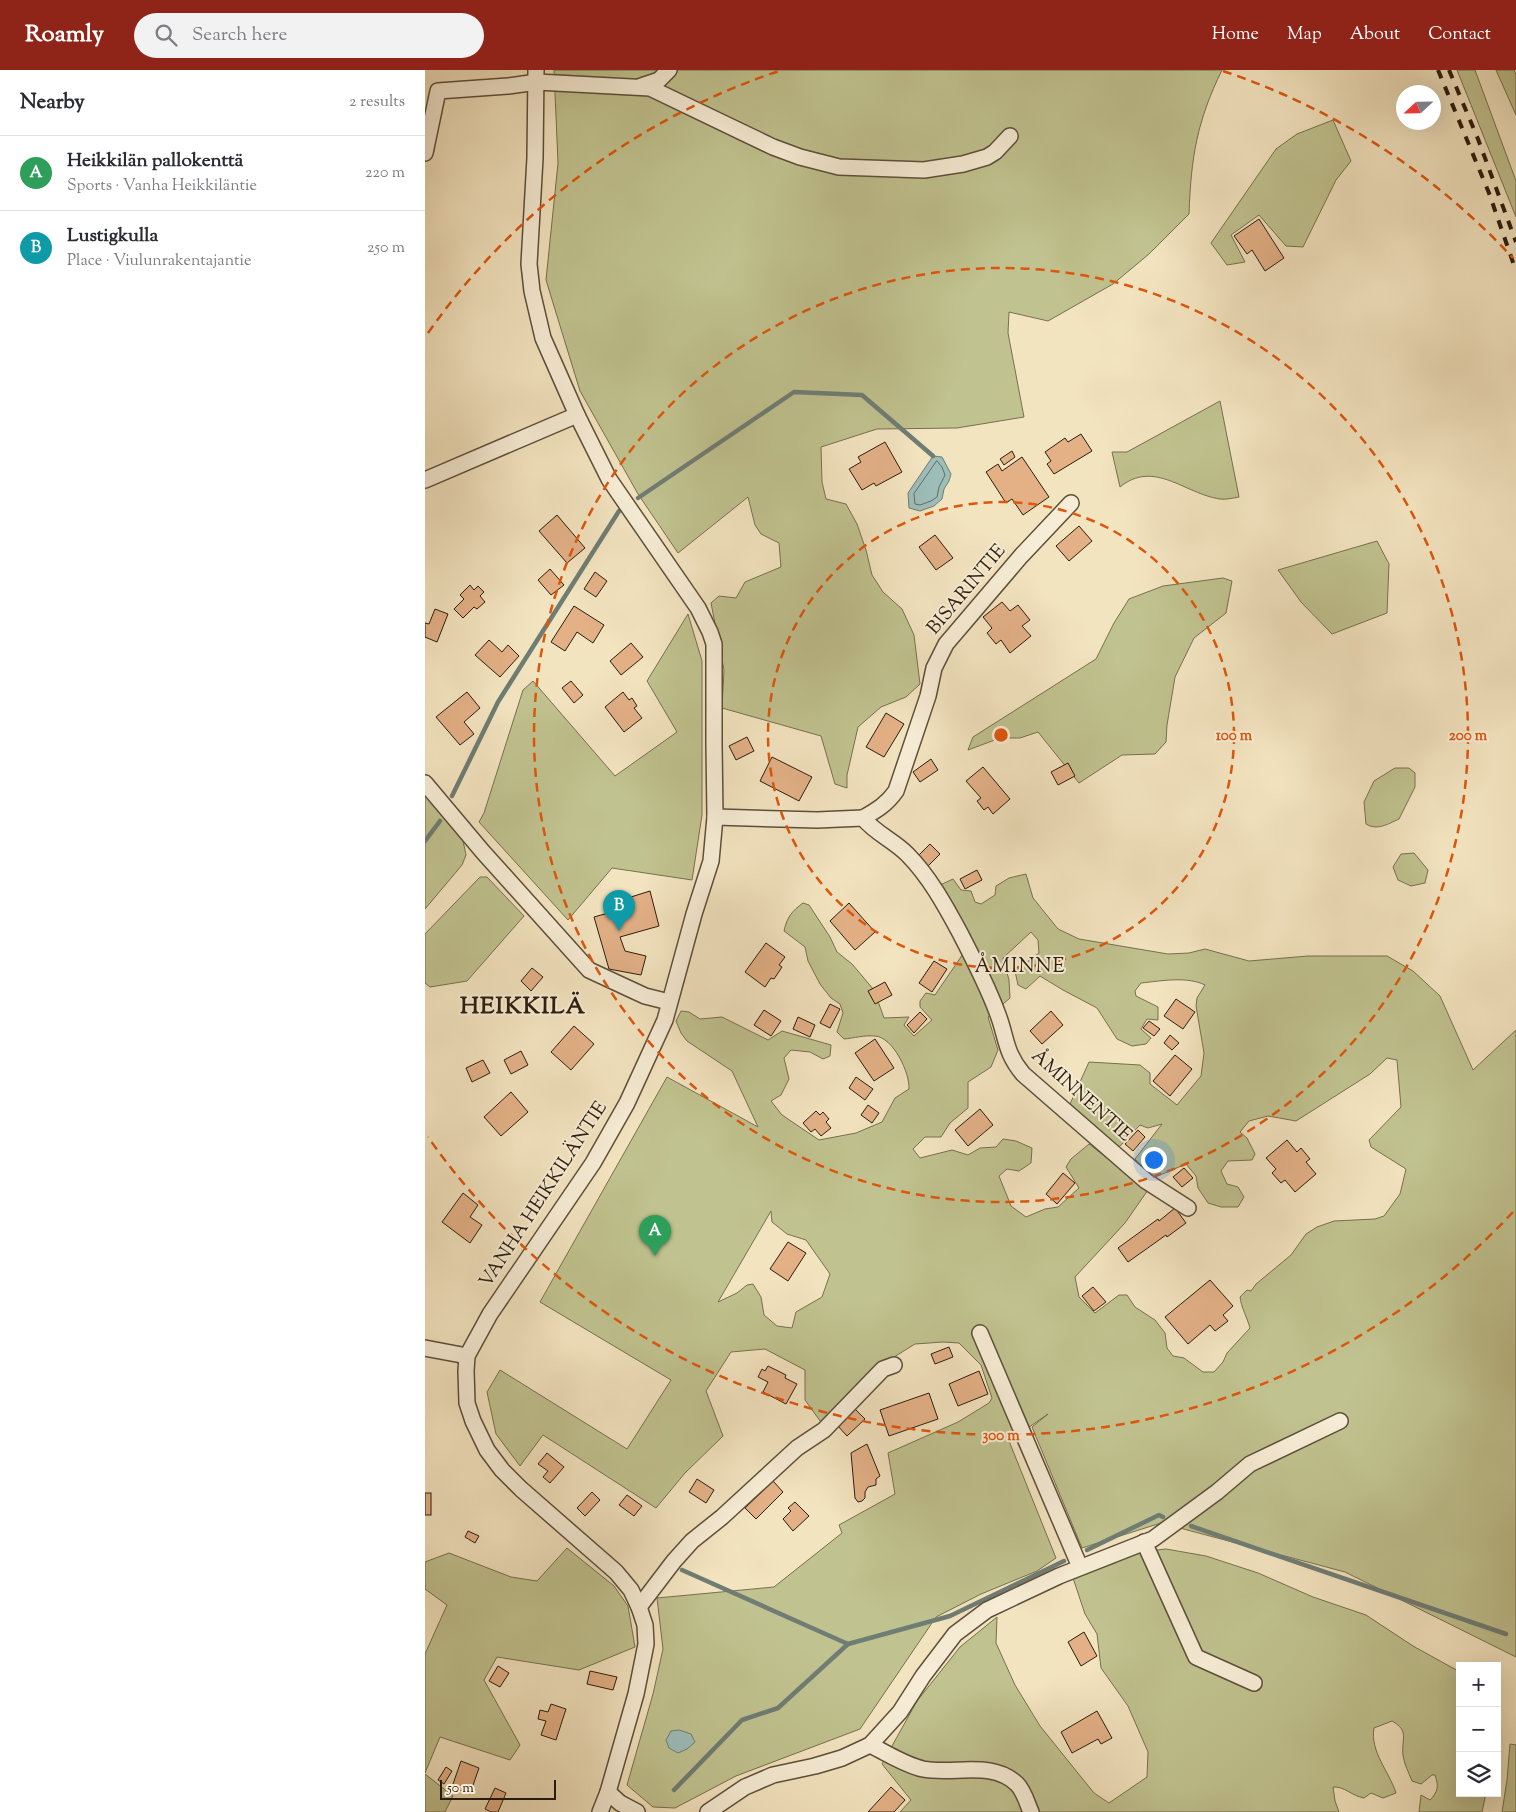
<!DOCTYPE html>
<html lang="en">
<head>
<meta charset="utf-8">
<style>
  :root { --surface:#fff; --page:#f2f2f3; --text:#2b2b33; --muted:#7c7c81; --line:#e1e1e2; --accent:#8f2418 }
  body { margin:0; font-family:"Sorts Mill Goudy",serif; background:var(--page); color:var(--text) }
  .controls { position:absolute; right:15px; bottom:15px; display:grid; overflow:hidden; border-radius:0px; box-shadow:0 5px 20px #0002 }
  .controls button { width:45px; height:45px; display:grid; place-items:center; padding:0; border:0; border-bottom:1px solid var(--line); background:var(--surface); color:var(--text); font:25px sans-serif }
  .compass { position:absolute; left:971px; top:15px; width:45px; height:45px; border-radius:50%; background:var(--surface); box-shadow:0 5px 20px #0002; rotate:248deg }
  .scale { position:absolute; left:15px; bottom:12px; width:116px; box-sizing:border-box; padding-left:5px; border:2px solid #2b1d0d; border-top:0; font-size:14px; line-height:18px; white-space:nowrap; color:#2b1d0d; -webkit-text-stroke:4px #f7edd6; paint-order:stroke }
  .you { position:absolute; left:728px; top:1089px; width:18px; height:18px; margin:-12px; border:4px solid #fff; border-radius:50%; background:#1a73e8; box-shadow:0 0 0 8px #1a73e833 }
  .badge { display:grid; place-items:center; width:32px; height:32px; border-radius:50%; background:var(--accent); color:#fff; font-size:16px; font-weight:700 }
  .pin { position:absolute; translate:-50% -41px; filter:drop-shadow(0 1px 2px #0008) }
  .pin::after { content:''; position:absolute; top:26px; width:18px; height:15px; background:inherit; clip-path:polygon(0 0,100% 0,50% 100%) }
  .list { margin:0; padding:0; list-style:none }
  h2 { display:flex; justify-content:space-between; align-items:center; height:65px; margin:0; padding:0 20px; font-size:21px }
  h2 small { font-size:16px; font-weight:400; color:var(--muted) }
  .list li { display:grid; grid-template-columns:32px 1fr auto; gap:15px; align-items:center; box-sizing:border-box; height:75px; padding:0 20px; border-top:1px solid var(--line) }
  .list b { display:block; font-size:19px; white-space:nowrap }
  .list p { margin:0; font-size:16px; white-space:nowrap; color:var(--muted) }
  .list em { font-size:16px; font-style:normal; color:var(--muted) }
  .icon { flex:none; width:28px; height:28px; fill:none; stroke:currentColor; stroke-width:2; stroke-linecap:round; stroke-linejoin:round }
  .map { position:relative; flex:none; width:1091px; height:1742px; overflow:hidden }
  header { display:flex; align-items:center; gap:30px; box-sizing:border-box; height:70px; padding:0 25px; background:var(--accent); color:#fff }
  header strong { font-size:24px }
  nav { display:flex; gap:28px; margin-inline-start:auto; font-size:18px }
  .search { width:350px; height:45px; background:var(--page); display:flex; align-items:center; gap:12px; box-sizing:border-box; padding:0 18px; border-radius:28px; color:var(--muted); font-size:19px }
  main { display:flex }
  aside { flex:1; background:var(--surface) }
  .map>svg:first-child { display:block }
</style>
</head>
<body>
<header>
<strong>Roamly</strong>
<div class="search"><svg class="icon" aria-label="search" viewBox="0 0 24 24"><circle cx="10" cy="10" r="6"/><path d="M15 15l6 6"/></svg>Search here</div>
<nav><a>Home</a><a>Map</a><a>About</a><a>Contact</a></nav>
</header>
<main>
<aside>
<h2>Nearby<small>2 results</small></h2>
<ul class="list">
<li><span class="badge" style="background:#2e9e5b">A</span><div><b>Heikkilän pallokenttä</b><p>Sports · Vanha Heikkiläntie</p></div><em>220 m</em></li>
<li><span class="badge" style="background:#0f9aa8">B</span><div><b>Lustigkulla</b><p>Place · Viulunrakentajantie</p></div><em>250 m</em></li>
</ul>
</aside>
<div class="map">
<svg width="1091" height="1742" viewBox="0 0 1091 1742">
  <rect width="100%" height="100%" fill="#f3e4c0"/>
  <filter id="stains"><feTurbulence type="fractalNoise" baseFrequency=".004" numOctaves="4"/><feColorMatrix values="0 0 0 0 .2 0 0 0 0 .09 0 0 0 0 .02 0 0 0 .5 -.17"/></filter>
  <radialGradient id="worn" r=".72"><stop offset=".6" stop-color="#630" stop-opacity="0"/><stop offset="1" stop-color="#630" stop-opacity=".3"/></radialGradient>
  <g fill="#c0c28f" stroke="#76704e" fill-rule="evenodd">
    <path d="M129,0h668c-25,51 -31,87 -33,144l-40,40 -36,30 -65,37 -39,-9 -1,21 16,84 -67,11 -80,1 -56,18 1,35 4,17 20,5 11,20 9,26 6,25 11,17 19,17 12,26 6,49 -14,13 -25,10 -23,20 -11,48v13l-12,-4 -14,-48 -99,-28 2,-38 -13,-67 8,-7 17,2 9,-16 36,-15 -2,-24 -18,-9 -6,-9 -7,-28 -70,56 -40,-59 -58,-103 -34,-111 12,-117z"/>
    <path d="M1032,0h18l41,111v36z"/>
    <path d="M1071,0h18l2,5v40z"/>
    <path d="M908,50l18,41 -15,19 -33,67 -17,-1 -27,-31 -28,20 14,27 -18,3 -16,-22 65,-94 21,-15z"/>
    <path d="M795,331l19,96c-6,1 -14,3 -19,2 -35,-5 -66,-40 -100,-12l-8,-35h15z"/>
    <path d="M952,471l12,23 -2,49 -55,21 -31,-32 -23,-32z"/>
    <path d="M798,508l9,3 -6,32 -32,25 -19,39 -8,48 -1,17 -11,12 -33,1 -43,28 -41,-51 -18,6h-20l-32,12 5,-13 123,-78 18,-36 15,-24 34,-13z"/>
    <path d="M263,544l14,47v154l-10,65 -80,-12 -44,52 -89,-98 5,-9 39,-123 10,-9 82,95 62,-44 -30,-51z"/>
    <path d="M970,698h14l6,5v14l-16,32c-11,5 -22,12 -33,5l-2,-22 10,-21z"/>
    <path d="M0,725l37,41 4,19 -4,10 -37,44z"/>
    <path d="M989,783l14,17 -3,13 -14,3 -13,-6 -5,-13 8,-13z"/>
    <path d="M601,804l7,24 25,31 21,10 89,15 21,-1 16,-4 44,12 59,-5h79l26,15 27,25 33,74 43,-40v627l-171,-85 -184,-49 -79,25 -50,-121 16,-13 -39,27 47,117 -19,13 -56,23 -45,23 -76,112 -124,47 -61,32 -22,-1 -26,-22 26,-91 10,-45 -6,-51 117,-11 68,-54 -3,-8 56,-31 -7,-41 70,-31 31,-19 3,-5 -11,-33 -22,-22 -16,-1 -28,2 -34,21 -58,60 -18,-25v-30l-40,-21 -34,3 -25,39 17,45 -38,37 -29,35 -113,-73 -23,31 -24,-32 -9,-42 13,-22 127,79 44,-69 -131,-78 127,-225 91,50 -26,-56 -45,-30 -6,-8 -5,-12 5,-10 8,1 11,7 22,-2 46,23 14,-9 49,14 -1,11 -7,3 -13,-7 -19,-2 -7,8 5,21 -8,16 -10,6 11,14 37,25 37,-7 26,-11 13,-24 14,-9c1,-16 -16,-52 -34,-53 -10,-1 -21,2 -31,3l-7,-7 6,-19 -3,-9 -9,-6 -11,-14 -12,-23 -3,-14 -21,-16c3,-14 8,-20 19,-28l6,2 21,32 7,15 15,12 22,26 10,28 25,-1 -5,8 10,11 18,-16 -12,-13v-6l6,-8 9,2 28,-41 -25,-68 15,-7 8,11 10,1 4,11 6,2 14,-9 1,-9 13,-8zM606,862l7,8 1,13 -24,18 3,14 8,4 14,-13 23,14 34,18 20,31 15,7 14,-2 5,-6 -10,-9 6,-10 11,1v-13l-22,-11 -1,-5 6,-8c20,-2 46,-7 64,2l-8,13 -1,8 8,47 -3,23 -24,29 -27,-21v-11l-10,-8 -51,-3 -19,42 48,44 22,-23 8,3 14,-4 -27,35 18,19 33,-14 10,12 2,12 10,15 13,4h17l6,-10 -6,-10 -11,-3 -6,-13 7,-10 24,-1 3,-6 -8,-16 -7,-6 9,-11 19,-5 28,5 74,-47 17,-16 10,2 4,47 -32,33 2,7 35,22 -6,25 -16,22 -9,3 -41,2 -17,6 -11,7 -15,21 -35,29 -5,7 -4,-1 -7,7c1,10 7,20 10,31l-23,25 -4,9 -9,10h-11l-19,-14 -11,-2 -6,-8 -2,-15 -10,-13 -20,-13 -8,-12h-8l-24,18 -16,-16 -4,-20 50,-54 23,-33 -59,-46 -18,15 -5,8 13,21 -21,19 -13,2 -19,8 -15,-11 -12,-30 8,-7 12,2 12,-8 1,-15 -16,-7 -13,-2 -7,8 -16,1 -12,7 -16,-5 -32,8 -7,-9 12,-12h16l9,-14 18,-15v-26l23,-15 7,-17 -10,-33 22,-19 -1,-18 -6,-22zM346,1141l1,11 15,12 19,6 24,34 -8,23 -26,15 -4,16 -15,-2 -13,-11 -3,-18 -8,-13 -6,1 -10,8 -19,9z"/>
    <path d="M55,807h7l37,39 -57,65 -37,6 -5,-4v-49z"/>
    <path d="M142,1478l47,38 14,20 7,41 -56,23 -82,-13 -13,23 36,65 -10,15 -70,-23 -15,36v-119l22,-49 -22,-16v-27l24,-9 62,24 26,4z"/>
    <path d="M741,1479l40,7 52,17 55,24 53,18 47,31 47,26v121h26l-4,19h-63l2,-17 9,5c8,-8 9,-14 5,-25h-3l-11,9 -9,-3c-3,-8 -8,-17 -9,-26 -2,-16 7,-24 -11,-34l-18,7c-4,24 15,43 22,65l-13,5 -12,-5 -7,5c-12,-2 -20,-12 -31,-11l2,14 4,11h-439l11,-12 -29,-36 35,-63 43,-54 37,-30 -1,26 19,42 25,41 54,67 15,10 38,-26 1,-25 -20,-46 -27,-38 -4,-34 -12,-20 -12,-36 42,-15v-5l15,-5z"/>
    <path d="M1085,1674l6,1v67h-14l5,-32z"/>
    <path d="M0,1704l28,22 -8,16h-20z"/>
  </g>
  <g fill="#9dbdb9" stroke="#6f7d74">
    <path d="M508,386l9,1 9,17 -2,7 -5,8 -2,10 -8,7 -14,5 -11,-3 -1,-15z"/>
    <path d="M254,1660l12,4 4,8 -8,7 -9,4 -9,-5 -3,-8 5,-9z"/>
  </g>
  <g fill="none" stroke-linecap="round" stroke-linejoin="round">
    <path stroke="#646d63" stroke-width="1" d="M512,391l5,6 3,8 -6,12 -2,10 -6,4 -11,4 -5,-1 -1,-10z"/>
    <g stroke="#6f7d74" stroke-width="4.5">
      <path d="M213,428l156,-106 68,3 71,61"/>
      <path d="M27,726l46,-94 121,-191"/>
      <path d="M0,771l15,-20"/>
      <path d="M766,1456l315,108"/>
      <path d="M662,1480l72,-35 4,2"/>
      <path d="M257,1500l166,74 102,-28 114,-55"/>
      <path d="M249,1720l68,-70 36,-12 70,-64"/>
    </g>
  </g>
  <g fill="#e4b187" stroke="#2b1d0d">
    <path d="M834,149l25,39 -19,13 -13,-21 -5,4 -13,-18z"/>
    <path d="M656,364l11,17 -38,23 -7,-10 4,-3 -6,-9 20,-14 3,4z"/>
    <path d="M460,372l17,30 -26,14 -2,-3 -12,7 -13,-21 12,-7 -3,-5z"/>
    <path d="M587,381l3,6 -11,8 -4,-6z"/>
    <path d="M597,387l27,40 -26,18 -11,-16 -6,4 -20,-31 12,-8 4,7z"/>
    <path d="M132,445l28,33 -18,15 -28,-32z"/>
    <path d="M654,456l13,15 -23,20 -13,-15z"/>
    <path d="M510,465l18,23 -17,12 -17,-23z"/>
    <path d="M125,499l14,16 -13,10 -13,-15z"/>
    <path d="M170,502l12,9 -11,16 -12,-8z"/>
    <path d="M45,515l4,5 4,-4 6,6 -4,4 5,6 -8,7 -3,-2 -11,11 -9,-9 10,-10 -4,-4z"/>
    <path d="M577,532l8,9 8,-6 12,15 -8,6 9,10 -21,17 -9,-13 -5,4 -9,-11 5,-5 -9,-11z"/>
    <path d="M149,536l30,19 -11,18 -16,-11 -12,19 -14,-9z"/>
    <path d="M10,539l13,5 -11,28 -12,-5v-14l4,1z"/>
    <path d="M64,570l13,12 6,-7 11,11 -19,21 -25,-22z"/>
    <path d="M206,573l12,14 -22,18 -11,-14z"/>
    <path d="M146,611l12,14 -9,8 -12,-15z"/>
    <path d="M42,622l13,16 -16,14 10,12 -14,11 -24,-28z"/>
    <path d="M198,622l6,8 3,-2 5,8 -3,2 8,10 -18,14 -19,-25z"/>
    <path d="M461,643l18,11 -20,33 -18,-10z"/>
    <path d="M322,667l7,14 -18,9 -7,-14z"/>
    <path d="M347,687l40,20 -13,24 -39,-20z"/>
    <path d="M506,689l7,11 -18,12 -7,-10z"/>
    <path d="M643,693l7,13 -17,9 -7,-13z"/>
    <path d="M558,697l27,32 -17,15 -5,-7 -4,3 -7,-9 4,-3 -15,-17z"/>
    <path d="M505,774l10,10 -12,12 -10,-10z"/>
    <path d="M552,800l5,10 -17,9 -5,-10z"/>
    <path d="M225,821l9,35 -39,11 5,14 21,5 -5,19 -32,-6 -15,-52 39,-11 -2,-9z"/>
    <path d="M424,833l26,29 -20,18 -25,-29z"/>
    <path d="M341,873l19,14 -6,8 3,2 -8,12 -3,-1 -6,9 -20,-15z"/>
    <path d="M509,891l13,8 -15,23 -13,-9z"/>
    <path d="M107,898l11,9 -12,14 -10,-10z"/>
    <path d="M460,912l7,13 -17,9 -7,-13z"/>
    <path d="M751,929l19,13 -12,17 -19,-13z"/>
    <path d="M405,934l10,5 -10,19 -10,-5z"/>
    <path d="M339,940l17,11 -10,15 -17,-11z"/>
    <path d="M626,941l12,14 -21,19 -12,-13z"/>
    <path d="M495,942l7,7 -13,14 -7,-8z"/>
    <path d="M373,947l17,8 -5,12 -17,-8z"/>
    <path d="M724,951l11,8 -6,7 -11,-8z"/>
    <path d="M149,956l20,18 -23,26 -20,-18z"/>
    <path d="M745,965l9,8 -7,7 -8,-7z"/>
    <path d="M450,969l19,29 -20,13 -19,-28z"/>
    <path d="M96,981l7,14 -17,9 -7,-14z"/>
    <path d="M750,985l17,14 -22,27 -17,-15z"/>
    <path d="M58,990l7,13 -18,9 -6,-14z"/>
    <path d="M431,1007l17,12 -8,11 -16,-12z"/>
    <path d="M86,1022l17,20 -27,24 -17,-19z"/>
    <path d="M443,1035l11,8 -7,10 -11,-8z"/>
    <path d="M555,1039l13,16 -25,21 -13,-16z"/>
    <path d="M391,1041l4,4 3,-3 6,7 -3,3 5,6 -10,8 -6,-7 -4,3 -8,-9z"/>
    <path d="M713,1060l7,7 -12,14 -8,-7z"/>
    <path d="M862,1070l10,12 4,-4 9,11 -4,3 10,12 -21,18 -10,-12 -4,3 -9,-10 4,-4 -10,-11z"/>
    <path d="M759,1098l9,10 -11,9 -9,-10z"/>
    <path d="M638,1103l12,10 -18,21 -11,-10z"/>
    <path d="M38,1123l15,12 -8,12 12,8 -12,18 -28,-21z"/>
    <path d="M750,1138l11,15 -19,14 -1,-2 -38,27 -10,-14 40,-29 1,2z"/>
    <path d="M363,1172l18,11 -18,28 -18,-12z"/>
    <path d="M785,1210l23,26 -10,9 5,6 -13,10 -5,-6 -22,19 -23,-27z"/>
    <path d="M668,1217l13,15 -12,9 -12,-15z"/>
    <path d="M524,1277l4,10 -18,7 -4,-10z"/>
    <path d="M343,1296l18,9 -1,3 12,6 -11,20 -23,-12 5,-10 -10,-5 4,-8 3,2z"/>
    <path d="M554,1301l9,23 -30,12 -9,-22z"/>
    <path d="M504,1323l9,26 -49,17 -9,-26z"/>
    <path d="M430,1339l10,10 -18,17 -10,-11z"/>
    <path d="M442,1374l13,32 -4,3v6l-8,2 -3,5v6l-3,3 -4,1 -3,-4 -4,-45z"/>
    <path d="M122,1383l17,14 -14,16 -7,-6 5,-6 -10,-7z"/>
    <path d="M272,1409l17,11 -8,13 -17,-11z"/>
    <path d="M348,1411l10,11 -27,27 -11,-11z"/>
    <path d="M167,1422l8,8 -15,16 -8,-8z"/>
    <rect x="0" y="1423" width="6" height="22"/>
    <path d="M202,1425l15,11 -8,10 -15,-11z"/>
    <path d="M370,1432l14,14 -16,15 -10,-12 8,-8 -3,-3z"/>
    <path d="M43,1461l11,5 -4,7 -10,-6z"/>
    <path d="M659,1562l13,24 -16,10 -13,-24z"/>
    <path d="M73,1596l11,7 -9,14 -11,-6z"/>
    <path d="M165,1601l27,6 -4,13 -26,-6z"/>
    <path d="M126,1634l15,5 -10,31 -15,-5 5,-14 -8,-2 2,-9 8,2z"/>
    <path d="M672,1641l15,27 -11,6 -3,-5 -26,14 -11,-21z"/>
    <path d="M36,1691l18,7 -9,26 -18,-7z"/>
    <path d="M21,1697l6,4 -8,13 -6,-4z"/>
    <path d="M466,1717l14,13 -11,12h-26z"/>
    <path d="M70,1718l11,5 -8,19h-7l-6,-3z"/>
  </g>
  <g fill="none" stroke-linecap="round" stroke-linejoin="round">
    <defs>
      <g id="minor">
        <path d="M111,0l-1,88 -6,106 3,27 11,47 34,77 32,64 89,129 12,24 4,12v100l1,73 -4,44 -17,53 -29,106 -38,83 -34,60 -103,151 -23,42 -1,15 1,32 6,18 14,29 15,20 19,19 95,83 15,18 8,17 6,18 1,19 -10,50 -28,98 -8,20"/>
        <path d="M216,16l18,-6 10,-10"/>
        <path d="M0,83l13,-62 70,-5 29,-4 113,6 123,59 27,10 39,10 85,3 39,-6 24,-7 8,-5 15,-16"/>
        <path d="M0,410l152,-65"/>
        <path d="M0,713l58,69 106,118 56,26 24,6"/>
        <path d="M290,747l102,3 46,-2c12,15 30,22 44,36 22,22 38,51 53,79 13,25 27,52 37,79 10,25 7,39 26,62l123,107 42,27"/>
        <path d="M438,748c14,-8 24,-14 33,-27l32,-95 6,-28 12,-24 75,-88 50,-53"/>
        <path d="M555,1263l100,234"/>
        <path d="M0,1278l42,8"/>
        <path d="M719,1472l52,115 58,26"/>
        <path d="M214,1537l35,-46 18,-20 30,-24 75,-69 27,-18 59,-61 11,-4"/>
        <path d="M445,1675c17,8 35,20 53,24 31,6 69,-9 94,15 7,7 10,19 14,28"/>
        <path d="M183,1722l12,11 17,9"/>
        <path d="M283,1742l37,-25 28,-12 42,-9 27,-8 28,-13 30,-33 23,-36 32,-42 32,-24 72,-34 94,-37 64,-47 33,-28 90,-43"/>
      </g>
    </defs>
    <use href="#minor" stroke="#5d4f3a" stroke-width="18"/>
    <use href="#minor" stroke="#f7edd6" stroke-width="15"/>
    <g stroke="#2b1d0d" stroke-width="4" stroke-dasharray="9 9" stroke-linecap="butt">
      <path d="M1013,0l51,123 27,78"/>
      <path d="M1024,0l29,69 38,103"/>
    </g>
  </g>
  <g fill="none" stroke="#df560c" stroke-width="2.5" stroke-dasharray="9 6">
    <circle cx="576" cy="665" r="233"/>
    <circle cx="576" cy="665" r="467"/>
    <path d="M1088 1142A700 700 0 0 1 3 1067M3 263A700 700 0 0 1 354 1M798 1A700 700 0 0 1 1088 188"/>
  </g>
  <g text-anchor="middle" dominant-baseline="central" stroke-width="4" stroke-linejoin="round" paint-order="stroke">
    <g font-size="19" fill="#2b1d0d" stroke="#f7edd6">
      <text transform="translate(542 520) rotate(-50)">BISARINTIE</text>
      <text transform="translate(656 1026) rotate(42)">ÅMINNENTIE</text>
      <text transform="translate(119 1125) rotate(-57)">VANHA HEIKKILÄNTIE</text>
    </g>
    <g font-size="20" letter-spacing="1" fill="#2b1d0d" stroke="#f7edd6">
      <text x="595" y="897">ÅMINNE</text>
    </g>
    <g font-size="24" font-weight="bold" letter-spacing="1" fill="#2b1d0d" stroke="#f7edd6">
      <text x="98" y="937">HEIKKILÄ</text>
    </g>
  </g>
  <circle cx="576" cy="665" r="8" fill="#df560c" stroke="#f7edd6" stroke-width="2.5"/>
  <g font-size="15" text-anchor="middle" font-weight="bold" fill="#df560c" stroke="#f7edd6" stroke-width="4" stroke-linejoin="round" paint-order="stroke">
    <text x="809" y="670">100 m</text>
    <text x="1043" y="670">200 m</text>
    <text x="576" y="1370">300 m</text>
  </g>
  <rect width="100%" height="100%" filter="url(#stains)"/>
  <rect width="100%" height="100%" fill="url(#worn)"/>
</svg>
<div class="controls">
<button>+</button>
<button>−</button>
<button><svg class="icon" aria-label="layers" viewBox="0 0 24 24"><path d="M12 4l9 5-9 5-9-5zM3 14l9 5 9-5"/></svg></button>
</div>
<svg class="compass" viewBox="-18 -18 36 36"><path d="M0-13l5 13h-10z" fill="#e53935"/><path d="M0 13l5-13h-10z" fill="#7c7c81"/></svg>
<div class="scale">50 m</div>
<div class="you"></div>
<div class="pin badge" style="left:230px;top:1186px;background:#2e9e5b">A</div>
<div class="pin badge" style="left:194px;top:861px;background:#0f9aa8">B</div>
</div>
</main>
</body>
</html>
